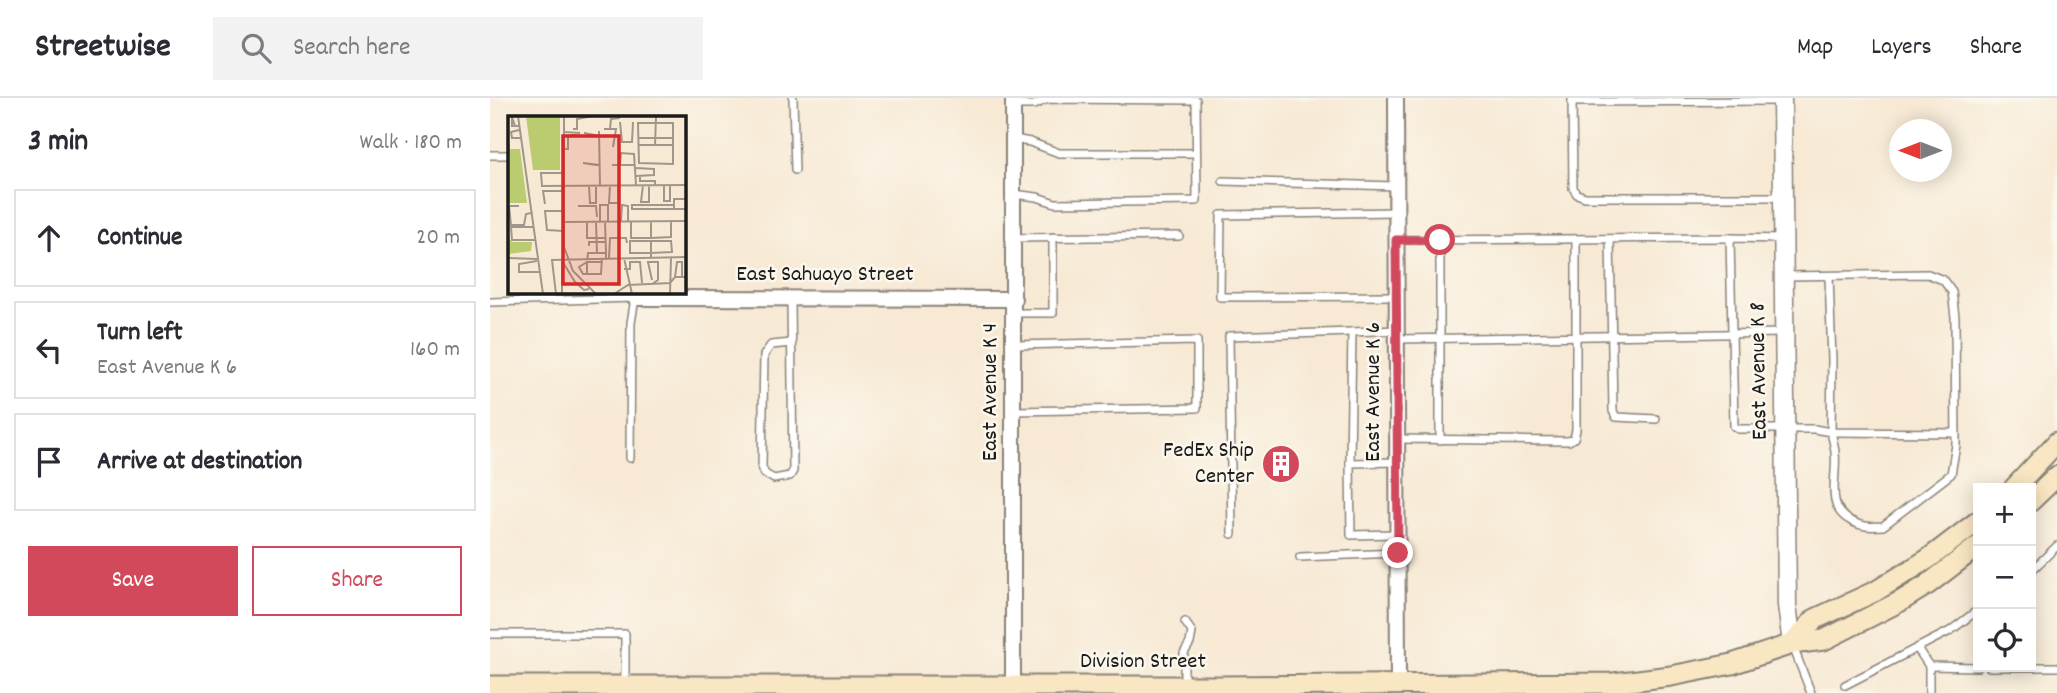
<!DOCTYPE html>
<html lang="en">
<head>
<meta charset="utf-8">
<style>
  :root { --surface:#fff; --page:#f2f2f3; --text:#2b2b33; --muted:#7c7c81; --line:#e1e1e2; --accent:#d1495b }
  body { margin:0; font-family:Dekko,sans-serif; background:var(--page); color:var(--text) }
  .controls { position:absolute; right:21px; bottom:21px; display:grid; overflow:hidden; border-radius:0px; box-shadow:0 4px 18px #0003 }
  .controls button { width:63px; height:63px; display:grid; place-items:center; padding:0; border:0; border-bottom:2px solid var(--line); background:var(--surface); color:var(--text); font:35px sans-serif }
  .compass { position:absolute; left:1399px; top:21px; width:63px; height:63px; border-radius:50%; background:var(--surface); box-shadow:0 4px 18px #0003; rotate:270deg }
  .stop { position:absolute; width:21px; height:21px; margin:-16px; border:5px solid #d1495b; border-radius:50%; background:#fff }
  .stop.end { background:#d1495b; border-color:#fff; box-shadow:0 2px 7px #0008 }
  .list { margin:0; padding:0; list-style:none }
  h2 { display:flex; justify-content:space-between; align-items:center; height:91px; margin:0; padding:0 28px; font-size:30px }
  h2 small { font-size:23px; font-weight:400; color:var(--muted) }
  .list li { display:grid; grid-template-columns:46px 1fr auto; gap:21px; align-items:center; box-sizing:border-box; height:98px; margin:0 14px 14px; padding:0 14px; border:2px solid var(--line); border-radius:0px }
  .list b { display:block; font-size:26px; white-space:nowrap }
  .list p { margin:0; font-size:23px; white-space:nowrap; color:var(--muted) }
  .list em { font-size:23px; font-style:normal; color:var(--muted) }
  .actions { display:flex; gap:14px; padding:21px 28px }
  .actions a { flex:1; padding:16px 0; border:2px solid var(--accent); border-radius:0px; text-align:center; font-size:24px; color:var(--accent) }
  .actions .main { background:var(--accent); color:#fff }
  .icon { flex:none; width:38px; height:38px; fill:none; stroke:currentColor; stroke-width:2; stroke-linecap:round; stroke-linejoin:round }
  .map { position:relative; flex:none; width:1567px; height:595px; overflow:hidden }
  header { display:flex; align-items:center; gap:42px; box-sizing:border-box; height:98px; padding:0 35px; background:var(--surface); border-bottom:2px solid var(--line) }
  header strong { font-size:33px }
  nav { display:flex; gap:38px; margin-inline-start:auto; font-size:24px }
  .search { width:490px; height:63px; background:var(--page); display:flex; align-items:center; gap:18px; box-sizing:border-box; padding:0 24px; border-radius:0px; color:var(--muted); font-size:26px }
  main { display:flex }
  aside { flex:1; background:var(--surface) }
  .map>svg:first-child { display:block }
</style>
</head>
<body>
<header>
<strong>Streetwise</strong>
<div class="search"><svg class="icon" aria-label="search" viewBox="0 0 24 24"><circle cx="10" cy="10" r="6"/><path d="M15 15l6 6"/></svg>Search here</div>
<nav><a>Map</a><a>Layers</a><a>Share</a></nav>
</header>
<main>
<aside>
<h2>3 min<small>Walk · 180 m</small></h2>
<ul class="list">
<li><svg class="icon" aria-label="ahead" viewBox="0 0 24 24"><path d="M12 20V5M6 11l6-6 6 6"/></svg><div><b>Continue</b></div><em>20 m</em></li>
<li><svg class="icon" aria-label="left" viewBox="0 0 24 24"><path d="M17 20v-9H6M10 6l-5 5 5 5"/></svg><div><b>Turn left</b><p>East Avenue K 6</p></div><em>160 m</em></li>
<li><svg class="icon" aria-label="arrive" viewBox="0 0 24 24"><path d="M6 21V4h12l-3 4 3 4H6"/></svg><div><b>Arrive at destination</b></div></li>
</ul>
<div class="actions"><a class="main">Save</a><a>Share</a></div>
</aside>
<div class="map">
<svg width="1567" height="595" viewBox="0 0 1567 595">
  <rect width="100%" height="100%" fill="#fbf7ec"/>
  <filter id="ink" filterUnits="userSpaceOnUse"><feTurbulence type="fractalNoise" baseFrequency=".0143" numOctaves="2"/><feDisplacementMap in="SourceGraphic" scale="14" xChannelSelector="R" yChannelSelector="G"/><feConvolveMatrix kernelMatrix="1 2 1 2 8 2 1 2 1" color-interpolation-filters="sRGB"/></filter>
  <filter id="wash" filterUnits="userSpaceOnUse"><feTurbulence type="fractalNoise" baseFrequency=".00686" numOctaves="4" result="noise"/><feDisplacementMap in="SourceGraphic" scale="28" xChannelSelector="R" yChannelSelector="G"/><feGaussianBlur stdDeviation="1.57" result="paint"/><feColorMatrix in="noise" values="0 0 0 0 0 0 0 0 0 0 0 0 0 0 0 0 0 1.4 0 .05"/><feComposite in="paint" operator="in"/></filter>
  <g filter="url(#wash)">
    <rect width="100%" height="100%" fill="#f7e9d4"/>
  </g>
  <g filter="url(#ink)">
    <g fill="none" stroke-linecap="round" stroke-linejoin="round">
      <defs>
        <g id="service">
          <path d="M303,0l2,72"/>
          <path d="M1082,0l1,90 4,6 8,3h197"/>
          <path d="M1082,4l209,-1"/>
          <path d="M523,7h21l14,-6 148,1 1,101 -142,2 -18,-6 -24,-3"/>
          <path d="M524,41l16,3 29,11h137"/>
          <path d="M0,57h19"/>
          <path d="M733,83l173,5"/>
          <path d="M523,140l166,-2"/>
          <path d="M1120,141l3,172 3,6 40,2"/>
          <path d="M1293,141l-53,-1 4,188 4,3h76l17,3c1,6 4,14 4,21 3,25 -11,54 16,68 11,6 19,6 32,5l68,-52 5,-29 -1,-128 -3,-25 -9,-12 -15,-6 -143,2"/>
          <path d="M907,142l333,-2"/>
          <path d="M950,142v200"/>
          <path d="M1339,178l3,84 -1,72 124,1"/>
          <path d="M906,198l-176,1 1,-82 175,-3"/>
          <path d="M301,201l2,172 -3,5 -16,3 -9,-5 -3,-7 2,-112 7,-10 21,-2"/>
          <path d="M0,204l145,-4 -4,25 -1,135"/>
          <path d="M524,215h39v-76"/>
          <path d="M907,241l387,-6"/>
          <path d="M523,313l184,-3v-67l-183,4"/>
          <path d="M907,341l172,2 5,-3 2,-8v-191"/>
          <path d="M860,365l2,-131 45,-2"/>
          <path d="M742,436l-3,-198 123,-4"/>
          <path d="M907,436l-46,1 -1,-72 47,-1"/>
          <path d="M810,459l97,-4"/>
          <path d="M1541,473l26,-25"/>
          <path d="M0,536h135v52"/>
          <path d="M1302,546l19,49"/>
          <path d="M1427,550l12,18v27"/>
          <path d="M1439,568l49,1"/>
          <path d="M1499,569h68"/>
          <path d="M694,587v-32l6,-10 2,-11 -7,-10"/>
          <path d="M1355,587l105,-54 28,-21"/>
        </g>
        <g id="minor">
          <path d="M523,0v589"/>
          <path d="M906,0l2,587"/>
          <path d="M145,200l379,1"/>
        </g>
        <path id="tertiary" d="M1292,0l5,507 5,39"/>
        <g id="secondary">
          <path d="M1524,390l43,-46"/>
          <path d="M1541,403l26,-25"/>
          <path d="M1302,546l23,-25 61,-28 52,-32 50,-38"/>
          <path d="M0,588h726l397,-3 58,-7 61,-12 60,-20 32,-4 77,-39 26,-16 51,-39"/>
        </g>
      </defs>
      <use href="#service" stroke="#8a8278" stroke-width="10"/>
      <use href="#minor" stroke="#8a8278" stroke-width="18"/>
      <use href="#tertiary" stroke="#8a8278" stroke-width="21"/>
      <use href="#secondary" stroke="#8a8278" stroke-width="23"/>
      <use href="#service" stroke="#fff" stroke-width="7"/>
      <use href="#minor" stroke="#fff" stroke-width="14"/>
      <use href="#tertiary" stroke="#fff" stroke-width="18"/>
      <use href="#secondary" stroke="#f9e7c3" stroke-width="19"/>
    </g>
  </g>
  <g fill="none" stroke-linecap="round" stroke-linejoin="round" filter="url(#ink)">
    <path stroke="#d1495b" stroke-width="9" d="M908,455l-2,-313h44"/>
  </g>
  <defs>
    <symbol id="building-disc" viewBox="-11 -11 22 22"><circle r="9.5" fill="#d1495b" stroke="#fbf7ec"/><path d="M-4-6H4V6H1V3H-1V6H-4ZM-2.5-4.3h1.7v1.8h-1.7ZM.8-4.3h1.7v1.8H.8ZM-2.5-1h1.7V.8h-1.7ZM.8-1h1.7V.8H.8Z" fill="#fff"/></symbol>
  </defs>
  <g fill-rule="evenodd">
    <use href="#building-disc" x="769" y="344" width="44" height="44"/>
  </g>
  <g text-anchor="middle" dominant-baseline="central" stroke-width="5" stroke-linejoin="round" paint-order="stroke">
    <g font-size="23" fill="#1c1c1c" stroke="#fbf7ec">
      <text x="335" y="177">East Sahuayo Street</text>
      <text transform="translate(1270 273) rotate(-91)">East Avenue K 8</text>
      <text transform="translate(501 294) rotate(-90)">East Avenue K 4</text>
      <text transform="translate(884 294) rotate(-90)">East Avenue K 6</text>
      <text x="653" y="564">Division Street</text>
    </g>
    <g font-size="23" fill="#1c1c1c" stroke="#fbf7ec" text-anchor="end">
      <text x="764" y="353">FedEx Ship<tspan x="764" dy="26">Center</tspan></text>
    </g>
  </g>
  <g transform="translate(18 18)">
    <rect width="178" height="178" fill="#f7e9d4"/>
    <path d="M18,0h34v54h-27zM0,18l2,15h10l7,54h-19zM0,121l4,5h20l-1,9 -23,3z" fill="#bacc6f"/>
    <path fill="none" stroke="#9f978a" stroke-width="2" d="M10,0l25,178M56,0v131l9,24 23,23M112,6l2,20h10l1,-20M130,7h35v41l-34,-1zM7,10l-3,-9v9h7M65,13h4v-10l16,-3M96,13h6l1,-10 9,-1M102,13h6l-3,18M11,14l-8,2 1,6h10M91,15l1,55M88,20l-12,-3 16,3M130,22h35M130,29h35M147,30l1,-30M56,33h4v-13l12,-3 -16,-1M88,49l-13,-2 17,2M104,49h23M112,49l1,-12 13,1 2,31M128,52l18,1v6l-18,1M55,57h-22l1,13 145,-1M132,60v5h15v4M102,69l-1,18h10l-1,-18M135,69l-2,17h8v-17M156,69v16h6v-16M81,70l1,17h6v-17M179,83h-13v10h13M37,88l-2,-13h21M11,90h-10l2,19h13l2,-11 5,-1M70,90h18l1,11M166,93h-42v-4h42M56,95h-19l2,19 17,1M113,105l1,-16 6,1v15M123,105v17h20v-17M56,106l123,-1M79,106v16h19M88,106l1,32M92,106v-17h8v16M97,106l1,31M25,111h-22l1,13h23M143,122l20,-1v-16M81,130v-4h17M0,142l29,1M94,142l-1,16h-18l-4,-7 8,-5 1,-9h18v5M101,142l1,-20h16l1,5M116,142l8,36M143,142v-5h-21v-12h41l1,11 -21,1v-12M29,145l-18,3v8h21M56,148l11,18 9,8 5,-1M116,153h6v-7h10l2,21M79,158v-12h15M167,161l2,-15h5v15M144,168l6,-4v-18h-10l4,18M48,178l-4,-34 135,-3M54,178v-32M106,178l14,-9 42,-2 5,-6h12M162,178l1,-36"/>
    <path fill="#d62828" fill-opacity="0.15" stroke="#d62828" stroke-width="3.5" d="M55,20h56v148h-56z"/>
    <rect width="178" height="178" fill="none" stroke="#1c1c1c" stroke-width="3.5"/>
  </g>
</svg>
<div class="controls">
<button>+</button>
<button>−</button>
<button><svg class="icon" aria-label="locate" viewBox="0 0 24 24"><circle cx="12" cy="12" r="6"/><path d="M12 2v4M12 18v4M2 12h4M18 12h4"/></svg></button>
</div>
<svg class="compass" viewBox="-18 -18 36 36"><path d="M0-13l5 13h-10z" fill="#e53935"/><path d="M0 13l5-13h-10z" fill="#7c7c81"/></svg>
<div class="stop" style="left:950px;top:142px"></div>
<div class="stop end" style="left:908px;top:455px"></div>
</div>
</main>
</body>
</html>
